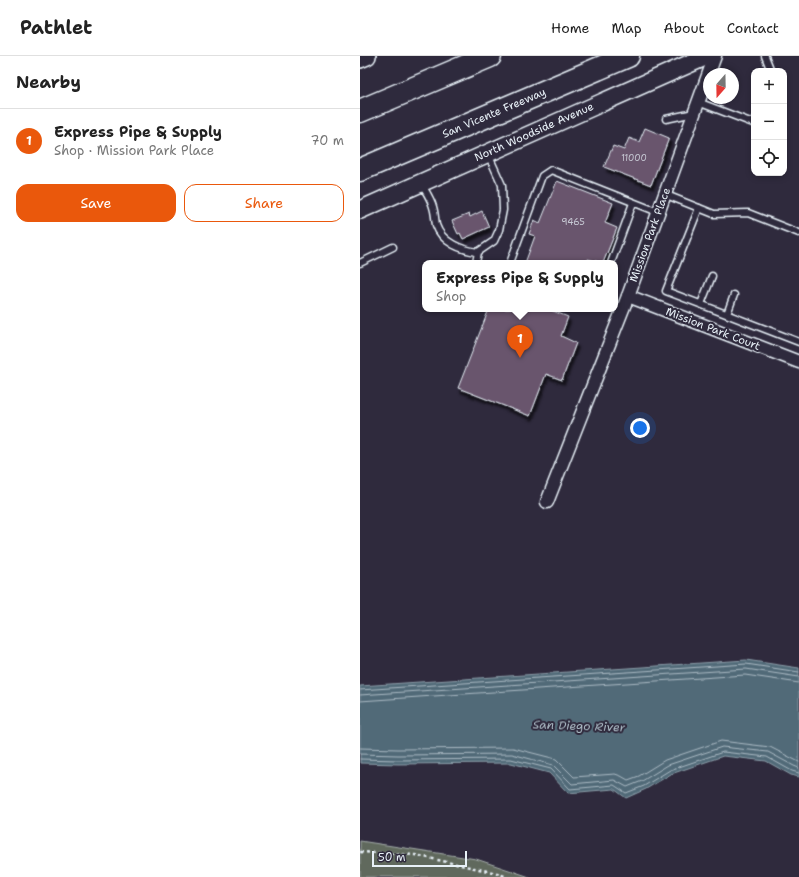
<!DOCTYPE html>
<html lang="en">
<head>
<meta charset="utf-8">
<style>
  :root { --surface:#fff; --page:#f2f2f2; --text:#222; --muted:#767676; --line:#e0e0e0; --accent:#ea580c }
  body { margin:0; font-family:"Shantell Sans",sans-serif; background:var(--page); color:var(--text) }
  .controls { position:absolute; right:12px; top:12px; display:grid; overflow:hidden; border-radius:8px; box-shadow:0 2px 6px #0003 }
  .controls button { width:36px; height:36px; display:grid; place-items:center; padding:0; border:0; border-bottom:1px solid var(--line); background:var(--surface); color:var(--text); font:20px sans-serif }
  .compass { position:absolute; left:343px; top:12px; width:36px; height:36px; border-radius:50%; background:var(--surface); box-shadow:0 2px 6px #0003; rotate:200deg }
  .scale { position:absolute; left:12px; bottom:10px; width:95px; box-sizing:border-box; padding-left:4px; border:2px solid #e8f1f8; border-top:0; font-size:11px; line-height:14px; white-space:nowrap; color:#e8f1f8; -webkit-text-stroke:3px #2f2a3d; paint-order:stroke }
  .you { position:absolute; left:280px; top:372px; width:14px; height:14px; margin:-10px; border:3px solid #fff; border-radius:50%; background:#1a73e8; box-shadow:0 0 0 6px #1a73e833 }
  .badge { display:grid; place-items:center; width:26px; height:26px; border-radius:50%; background:var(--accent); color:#fff; font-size:13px; font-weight:700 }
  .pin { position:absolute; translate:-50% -33px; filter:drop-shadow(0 1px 2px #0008) }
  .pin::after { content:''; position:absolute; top:21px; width:14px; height:12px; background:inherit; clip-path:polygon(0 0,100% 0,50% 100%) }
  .popup { position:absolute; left:62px; top:204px; width:196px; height:52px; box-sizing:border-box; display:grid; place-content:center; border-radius:8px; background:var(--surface); filter:drop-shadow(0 1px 3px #0005); font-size:13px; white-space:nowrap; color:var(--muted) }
  .popup b { font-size:15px; color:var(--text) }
  .popup::after { content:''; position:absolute; left:50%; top:100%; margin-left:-8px; border:8px solid transparent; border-top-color:var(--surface) }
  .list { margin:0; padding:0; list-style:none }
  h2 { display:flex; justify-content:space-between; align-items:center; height:52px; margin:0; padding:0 16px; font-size:17px }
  h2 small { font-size:13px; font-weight:400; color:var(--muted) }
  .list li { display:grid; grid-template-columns:26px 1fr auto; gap:12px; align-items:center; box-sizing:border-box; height:64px; padding:0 16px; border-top:1px solid var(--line) }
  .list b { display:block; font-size:15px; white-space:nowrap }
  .list p { margin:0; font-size:13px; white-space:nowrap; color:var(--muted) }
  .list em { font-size:13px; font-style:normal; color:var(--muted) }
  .actions { display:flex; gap:8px; padding:12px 16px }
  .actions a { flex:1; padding:9px 0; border:1px solid var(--accent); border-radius:12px; text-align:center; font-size:14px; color:var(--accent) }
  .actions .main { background:var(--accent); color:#fff }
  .icon { flex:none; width:22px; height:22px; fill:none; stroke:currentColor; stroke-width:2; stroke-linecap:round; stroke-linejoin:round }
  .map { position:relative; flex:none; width:439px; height:821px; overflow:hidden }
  header { display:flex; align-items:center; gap:24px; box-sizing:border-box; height:56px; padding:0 20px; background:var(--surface); border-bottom:1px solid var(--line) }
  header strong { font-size:19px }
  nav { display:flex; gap:22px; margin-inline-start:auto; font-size:14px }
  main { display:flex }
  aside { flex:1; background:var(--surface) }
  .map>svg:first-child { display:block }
</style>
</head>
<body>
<header>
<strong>Pathlet</strong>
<nav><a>Home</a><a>Map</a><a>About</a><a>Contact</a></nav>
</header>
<main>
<aside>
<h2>Nearby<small></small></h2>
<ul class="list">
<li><span class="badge">1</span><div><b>Express Pipe &amp; Supply</b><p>Shop · Mission Park Place</p></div><em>70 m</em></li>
</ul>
<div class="actions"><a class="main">Save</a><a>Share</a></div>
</aside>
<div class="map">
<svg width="439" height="821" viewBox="0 0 439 821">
  <defs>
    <filter id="shadow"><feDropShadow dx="2.5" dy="4.5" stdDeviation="1" flood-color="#0009"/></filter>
  </defs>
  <rect width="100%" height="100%" fill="#2f2a3d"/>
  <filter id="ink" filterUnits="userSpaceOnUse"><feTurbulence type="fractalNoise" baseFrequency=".025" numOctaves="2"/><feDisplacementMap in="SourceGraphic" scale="8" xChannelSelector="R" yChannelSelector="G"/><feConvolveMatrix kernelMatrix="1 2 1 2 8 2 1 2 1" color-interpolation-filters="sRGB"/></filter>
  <g filter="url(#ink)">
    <path fill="#61695d" stroke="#a4adaa" d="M0,785l116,18 54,18h-170z"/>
    <path fill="#516a78" stroke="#8da0ab" d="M386,604l53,8v109l-8,-2 -25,-14 -43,-5 -52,18 -25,15 -20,9 -12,-9 -46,4 -19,-20 -38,-10 -113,1 -38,-1v-77z"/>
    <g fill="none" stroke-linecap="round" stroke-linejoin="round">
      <g stroke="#acbbc5" stroke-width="1">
        <path d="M0,634l386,-26 53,8"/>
        <path d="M0,639l386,-26 53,8"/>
        <path d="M0,645l385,-26 54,8"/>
        <path d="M0,692l38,1 115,-1 43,11 18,18 41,-3 6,2 7,4 11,-4 26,-16 56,-19 49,6 29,15"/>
        <path d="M0,698l38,1 114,-1 41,11 19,19 42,-4 13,7 15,-6 26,-16 54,-18 46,5 26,14 5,2"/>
        <path d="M0,703l38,1 113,-1 40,10 19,20 44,-4 12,8 18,-7 26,-16 53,-18 44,5 25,14 7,2"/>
      </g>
    </g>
    <g fill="#69556d" stroke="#e8f1f8" filter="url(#shadow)">
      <path d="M285,72l24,10 -18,47 -47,-18 9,-21 11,4 5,-12 10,4z"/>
      <path d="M197,125l56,22 -8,20 12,5 -14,35 -15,-4 -1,4h-62l10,-27 -6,-2 5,-14 6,3z"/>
      <path d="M122,155l7,16 -26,12 -3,-6 -2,1 -6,-13 17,-7 1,3z"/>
      <path d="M129,253h59l20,8 -7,19 15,7 -14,37 -16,-6 -16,42 -72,-28z"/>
    </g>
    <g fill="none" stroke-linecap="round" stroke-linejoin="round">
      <defs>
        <g id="lane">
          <path d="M405,0l6,15"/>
          <path d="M338,46l55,21 1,-3"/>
          <path d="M306,63l28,-6"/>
          <path d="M62,129c4,7 9,14 11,22 2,6 2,12 3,18 6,18 26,25 42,27"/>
          <path d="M304,138l50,20 34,-1 51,20"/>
          <path d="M339,152l-33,83 133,51"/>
          <path d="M0,207l33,-16"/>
          <path d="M116,207l2,-11 16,-11 5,-11 4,-20 -1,-25 -14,-31"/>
          <path d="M150,207l32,-87 9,-6 107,42"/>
          <path d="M251,207l22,-60"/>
          <path d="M341,248l11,-28"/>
          <path d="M367,258l7,-19"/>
        </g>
        <g id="street">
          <path d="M268,240l171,66"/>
          <path d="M187,446l81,-206 87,-240"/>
        </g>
        <g id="secondary">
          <path d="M0,3l7,-3"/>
          <path d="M0,154l347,-154"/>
        </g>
        <g id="highway">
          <path d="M0,55l130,-55"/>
          <path d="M0,114l268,-114"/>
        </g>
      </defs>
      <use href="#lane" stroke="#e8f1f8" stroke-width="9"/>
      <use href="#street" stroke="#e8f1f8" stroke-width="15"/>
      <use href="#secondary" stroke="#e8f1f8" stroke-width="20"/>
      <use href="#highway" stroke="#e8f1f8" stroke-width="25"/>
      <path stroke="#e8f1f8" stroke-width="2.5" stroke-dasharray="3 3" stroke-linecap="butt" d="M0,796l55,3 82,18 10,4"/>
      <use href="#lane" stroke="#2f2a3d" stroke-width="6"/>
      <use href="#street" stroke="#2f2a3d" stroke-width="12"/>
      <use href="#secondary" stroke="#2f2a3d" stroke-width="17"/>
      <use href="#highway" stroke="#2f2a3d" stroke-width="22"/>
    </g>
  </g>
  <g text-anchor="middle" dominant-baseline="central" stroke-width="4" stroke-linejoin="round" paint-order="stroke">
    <g font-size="9" fill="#c8cad5">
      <text x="274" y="102">11000</text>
      <text x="213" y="166">9465</text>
    </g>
    <g font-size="11" fill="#e8f1f8" stroke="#2f2a3d">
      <text transform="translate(134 57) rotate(-23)">San Vicente Freeway</text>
      <text transform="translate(174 76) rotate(-24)">North Woodside Avenue</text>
      <text transform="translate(290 179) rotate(-70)">Mission Park Place</text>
      <text transform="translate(353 273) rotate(21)">Mission Park Court</text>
    </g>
    <g font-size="12" font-style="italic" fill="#acbbc5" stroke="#2f2a3d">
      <text transform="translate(219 670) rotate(2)">San Diego River</text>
    </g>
  </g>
</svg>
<div class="controls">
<button>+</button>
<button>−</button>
<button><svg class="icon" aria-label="locate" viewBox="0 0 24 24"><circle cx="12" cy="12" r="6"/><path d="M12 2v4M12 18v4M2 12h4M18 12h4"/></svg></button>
</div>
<svg class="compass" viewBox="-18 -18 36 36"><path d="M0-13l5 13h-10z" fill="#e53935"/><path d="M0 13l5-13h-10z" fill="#767676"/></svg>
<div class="scale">50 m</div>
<div class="you"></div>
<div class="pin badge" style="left:160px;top:302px">1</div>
<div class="popup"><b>Express Pipe &amp; Supply</b>Shop</div>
</div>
</main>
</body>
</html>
